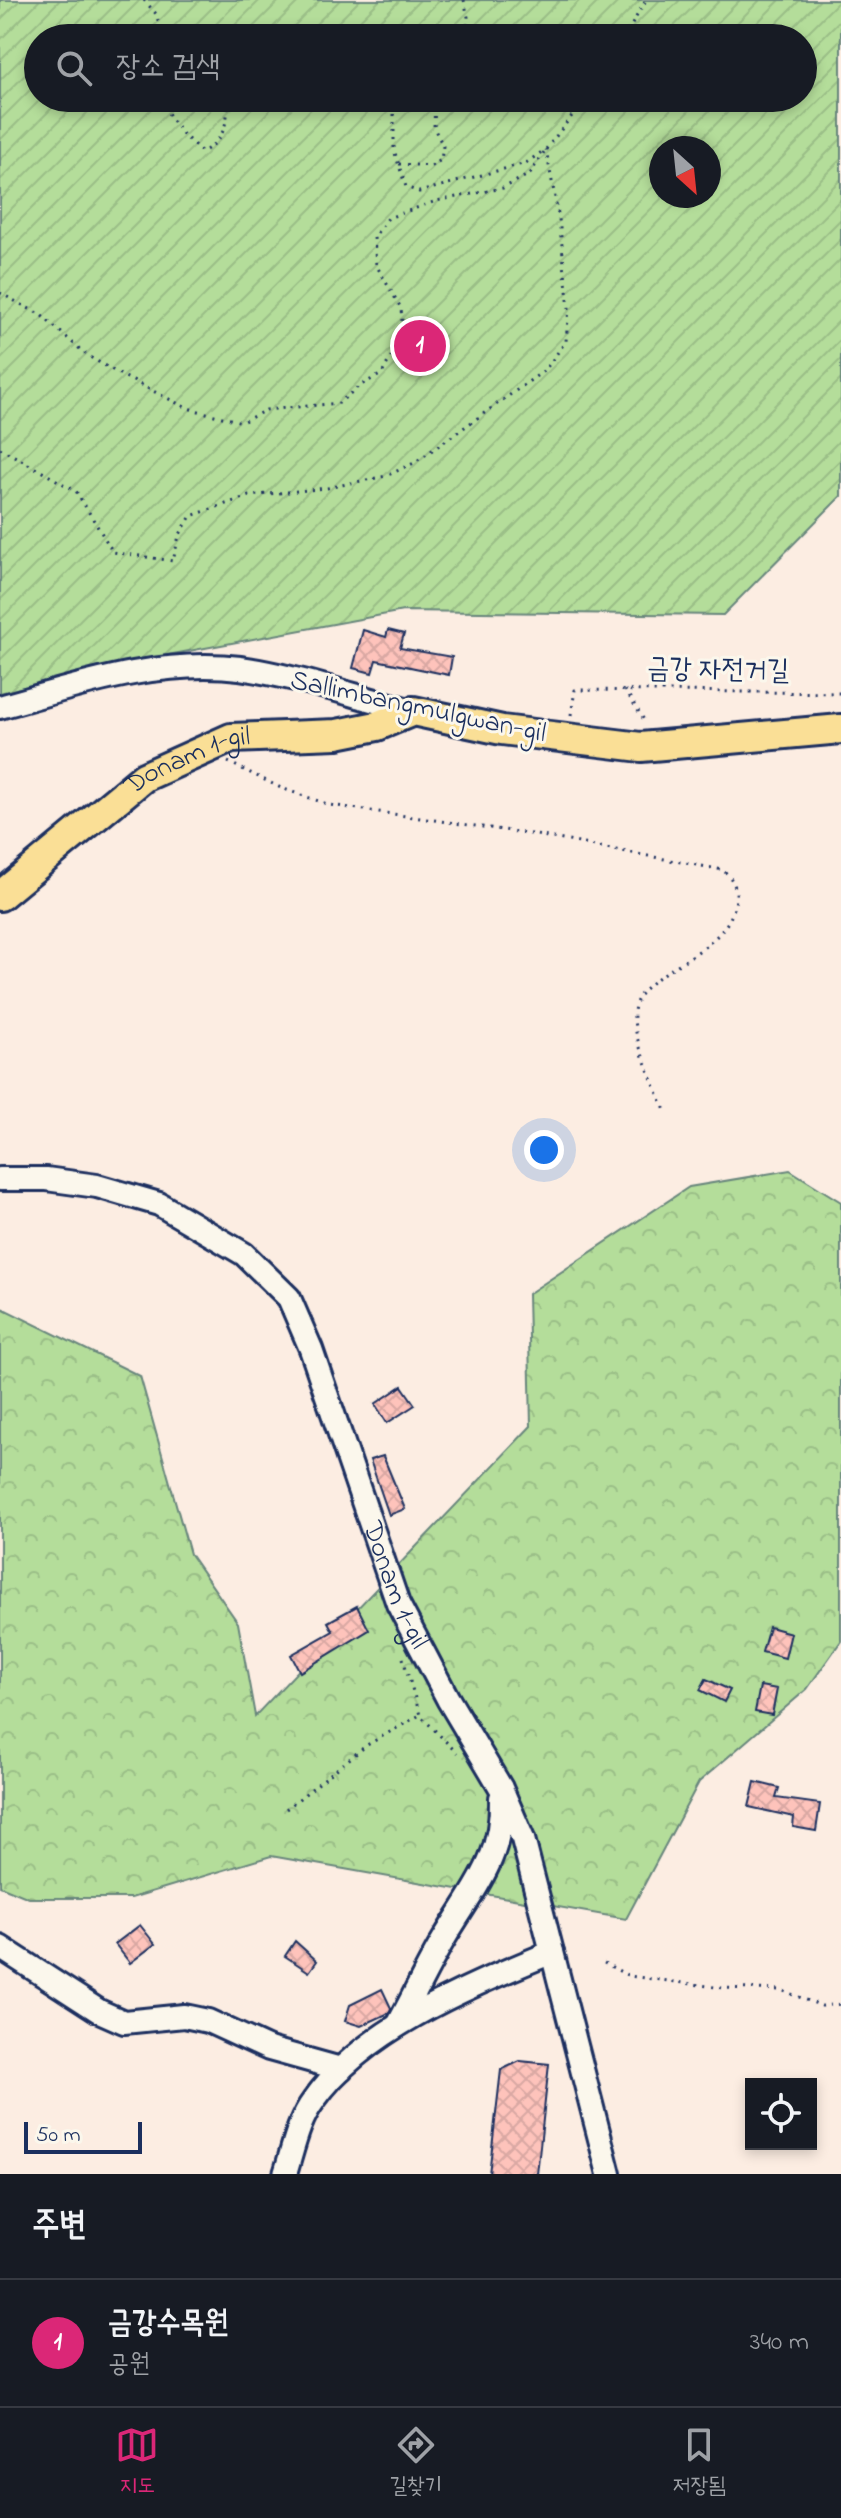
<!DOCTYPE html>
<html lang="ko">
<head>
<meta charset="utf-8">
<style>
  :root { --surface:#171b24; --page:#20242c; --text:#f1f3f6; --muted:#9ea1a6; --line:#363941; --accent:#db2777 }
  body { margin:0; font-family:"Indie Flower","Poor Story",sans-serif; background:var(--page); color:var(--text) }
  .controls { position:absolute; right:24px; bottom:24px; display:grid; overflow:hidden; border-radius:0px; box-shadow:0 4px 12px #0003 }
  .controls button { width:72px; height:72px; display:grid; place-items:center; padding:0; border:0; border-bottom:2px solid var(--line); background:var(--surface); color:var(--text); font:40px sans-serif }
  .compass { position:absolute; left:649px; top:136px; width:72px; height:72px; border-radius:50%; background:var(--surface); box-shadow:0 4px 12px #0003; rotate:153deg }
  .scale { position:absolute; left:24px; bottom:20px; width:118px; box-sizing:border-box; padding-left:8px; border:4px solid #1b2f5e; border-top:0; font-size:22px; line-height:28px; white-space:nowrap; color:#1b2f5e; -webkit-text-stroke:6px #fbf7ec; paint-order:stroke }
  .you { position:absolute; left:544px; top:1150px; width:28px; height:28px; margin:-20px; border:6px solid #fff; border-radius:50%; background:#1a73e8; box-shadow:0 0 0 12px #1a73e833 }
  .badge { display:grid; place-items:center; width:52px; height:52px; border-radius:50%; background:var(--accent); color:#fff; font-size:26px; font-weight:700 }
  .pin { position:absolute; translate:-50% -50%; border:4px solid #fff; box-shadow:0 2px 8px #0006 }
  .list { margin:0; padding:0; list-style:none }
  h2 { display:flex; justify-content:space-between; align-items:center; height:104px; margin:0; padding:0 32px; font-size:34px }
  h2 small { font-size:26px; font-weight:400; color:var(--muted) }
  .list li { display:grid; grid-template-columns:52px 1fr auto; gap:24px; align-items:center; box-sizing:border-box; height:128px; padding:0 32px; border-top:2px solid var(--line) }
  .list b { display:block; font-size:30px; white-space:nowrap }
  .list p { margin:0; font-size:26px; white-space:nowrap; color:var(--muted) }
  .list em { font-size:26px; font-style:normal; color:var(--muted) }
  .icon { flex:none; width:44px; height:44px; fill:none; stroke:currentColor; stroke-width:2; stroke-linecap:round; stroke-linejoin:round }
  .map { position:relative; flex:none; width:841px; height:2174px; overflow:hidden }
  .search { position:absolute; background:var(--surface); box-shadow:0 4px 12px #0003; left:24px; right:24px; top:24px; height:88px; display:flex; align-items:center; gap:20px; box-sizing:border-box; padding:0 28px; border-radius:44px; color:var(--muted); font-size:30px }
  .sheet { height:232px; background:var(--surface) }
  nav { display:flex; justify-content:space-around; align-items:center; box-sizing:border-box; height:112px; border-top:2px solid var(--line); background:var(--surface); font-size:22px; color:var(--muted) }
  nav a { display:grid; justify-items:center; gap:4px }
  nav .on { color:var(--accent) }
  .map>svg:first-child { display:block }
</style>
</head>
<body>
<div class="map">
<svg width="841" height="2174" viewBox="0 0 841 2174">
  <defs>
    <pattern id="forest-crowns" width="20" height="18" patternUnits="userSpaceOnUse" patternTransform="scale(2)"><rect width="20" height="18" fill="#b4dd9a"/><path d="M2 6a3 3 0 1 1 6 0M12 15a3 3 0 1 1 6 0" fill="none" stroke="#9abe87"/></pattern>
    <pattern id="garden-furrows" width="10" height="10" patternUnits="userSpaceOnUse" patternTransform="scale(2)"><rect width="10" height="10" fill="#b4dd9a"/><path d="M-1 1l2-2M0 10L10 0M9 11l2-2" fill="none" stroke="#9abe87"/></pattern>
    <pattern id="building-cross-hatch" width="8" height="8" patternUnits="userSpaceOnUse" patternTransform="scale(2)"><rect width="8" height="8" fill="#fec3bb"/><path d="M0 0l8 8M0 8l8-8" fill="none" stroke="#d9a8a3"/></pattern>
  </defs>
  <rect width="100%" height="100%" fill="#fcede2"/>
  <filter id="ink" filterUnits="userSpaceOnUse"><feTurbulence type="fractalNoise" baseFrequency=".0125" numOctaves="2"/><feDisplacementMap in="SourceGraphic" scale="16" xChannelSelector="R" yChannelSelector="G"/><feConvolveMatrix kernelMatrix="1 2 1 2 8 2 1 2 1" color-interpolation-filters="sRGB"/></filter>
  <g filter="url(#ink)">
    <path fill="url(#forest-crowns)" stroke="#68867c" stroke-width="2" d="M790,1170l51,32v439l-34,48 -108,93 -73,137 -355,-63 -140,42h-102l-29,-12v-579l140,69 50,178 48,69 17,93 276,-290 -3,-132 161,-107z"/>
    <path fill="url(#garden-furrows)" stroke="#68867c" stroke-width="2" fill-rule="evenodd" d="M0,0h841v496l-118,119 -320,-4 -294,55 -109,27zM38,38h765v60h-765zM661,148h48v48h-48z"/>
    <g fill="url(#building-cross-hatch)" stroke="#1b2f5e" stroke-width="2">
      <path d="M363,630l23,7 2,-7 16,4 -4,14 52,9 -3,18 -73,-15 -4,13 -19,-5z"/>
      <path d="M402,1386l13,19 -28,18 -12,-19z"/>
      <path d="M383,1456l22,53 -16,6 -19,-55z"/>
      <path d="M357,1606l12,24 -69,42 -9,-17 42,-24 -5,-9z"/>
      <path d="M769,1627l22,6 -6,25 -23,-6z"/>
      <path d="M706,1679l24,11 -6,12 -24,-12z"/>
      <path d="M760,1686l17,3 -5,26 -17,-3z"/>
      <path d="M755,1782l24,6 -3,10 44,6 -4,27 -23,-4 1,-10 -45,-10z"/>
      <path d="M140,1925l15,19 -25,19 -15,-19z"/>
      <path d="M295,1941l22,20 -8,11 -24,-16z"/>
      <path d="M382,1989l9,19 -2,5 -28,13 -16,-5 5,-16z"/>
      <path d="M520,2061l29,3 -12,110h-48l12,-104z"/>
    </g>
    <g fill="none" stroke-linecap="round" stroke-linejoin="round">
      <defs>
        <g id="minor">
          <path d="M0,707c77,-21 159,-49 240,-39 56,8 117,29 173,43"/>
          <path id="s1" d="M0,1179h46l51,7 62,18 85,50 45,44 22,51 87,255 50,95 53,89 22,51 86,335"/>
          <path d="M0,1947l99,64 25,11 60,-6 24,5 61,28 72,20"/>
          <path d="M398,2025c16,-29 30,-60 47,-88 29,-49 58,-78 56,-139"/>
          <path d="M285,2174c8,-25 13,-53 29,-74 51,-73 159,-115 238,-148"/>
        </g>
        <g id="major">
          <path id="s2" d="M0,896l144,-119 87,-39 106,-4 40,-8 36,-15 89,19 139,17 200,-18"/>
        </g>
      </defs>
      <use href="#minor" stroke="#1b2f5e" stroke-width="28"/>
      <use href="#major" stroke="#1b2f5e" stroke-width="34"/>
      <g stroke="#1b2f5e" stroke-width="3" stroke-dasharray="2 6" stroke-linecap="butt">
        <path d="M144,0l13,15 4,23"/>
        <path d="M464,0l4,17 -2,21"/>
        <path d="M245,38c17,-16 46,-6 66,0"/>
        <path d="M624,38l22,-38"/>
        <path d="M164,98c2,22 22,40 38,54 23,-11 25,-30 27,-54"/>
        <path d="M394,98v52l12,37 13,5 107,-29 20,-14 40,-51"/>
        <path d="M399,164l32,2 10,-6 2,-14 -9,-18 1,-30"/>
        <path d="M0,293l41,22 47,41 33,19 66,33 55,14 24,-12 73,-7 20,-17 23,-12 21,-41 -2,-25 -25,-43 -2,-28 14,-19 48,-17 67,-13 27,-14 16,-25"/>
        <path d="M0,448l76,43 37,61 60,9 6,-25 12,-20 58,-20 78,-8 59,-12 28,-13 131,-93 21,-29 3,-33 -10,-89 -13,-70"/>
        <path d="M625,690l21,33"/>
        <path d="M571,715l4,-25 266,3"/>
        <path d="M228,762l53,26 49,17 201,29 192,36c12,11 16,21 11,38 -14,49 -89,61 -99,98 -7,26 21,81 31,107"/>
        <path d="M403,1658l17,57 37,38"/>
        <path d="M286,1809l81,-64 53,-30"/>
        <path d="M604,1963l25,13 94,12 58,2 41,16 19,-2"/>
      </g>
      <use href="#minor" stroke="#fbf7ec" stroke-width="22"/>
      <use href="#major" stroke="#fadf96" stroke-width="28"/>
    </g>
  </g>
  <g text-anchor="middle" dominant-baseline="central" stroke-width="6" stroke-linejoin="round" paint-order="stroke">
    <g font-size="28" fill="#1b2f5e" stroke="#fbf7ec">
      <text transform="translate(718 671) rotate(1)">금강 자전거길</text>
      <text transform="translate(418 708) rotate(12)">Sallimbangmulgwan-gil</text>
      <text stroke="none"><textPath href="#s2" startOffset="234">Donam 1-gil</textPath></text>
      <text stroke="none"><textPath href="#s1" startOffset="630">Donam 1-gil</textPath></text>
    </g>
  </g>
</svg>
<div class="controls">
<button><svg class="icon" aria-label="locate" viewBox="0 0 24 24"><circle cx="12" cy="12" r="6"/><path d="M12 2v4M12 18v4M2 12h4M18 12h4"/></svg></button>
</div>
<svg class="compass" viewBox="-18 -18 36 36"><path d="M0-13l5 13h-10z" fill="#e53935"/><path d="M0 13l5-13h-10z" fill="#9ea1a6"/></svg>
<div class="scale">50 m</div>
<div class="you"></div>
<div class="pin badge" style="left:420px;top:346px">1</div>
<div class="search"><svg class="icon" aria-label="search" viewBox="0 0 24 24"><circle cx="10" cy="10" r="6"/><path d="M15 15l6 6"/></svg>장소 검색</div>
</div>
<section class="sheet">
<h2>주변<small></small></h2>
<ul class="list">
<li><span class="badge">1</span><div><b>금강수목원</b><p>공원</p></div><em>340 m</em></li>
</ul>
</section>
<nav>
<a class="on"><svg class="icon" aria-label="map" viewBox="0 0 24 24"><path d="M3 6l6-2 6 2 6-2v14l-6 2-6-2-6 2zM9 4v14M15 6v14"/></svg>지도</a>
<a><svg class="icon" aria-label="directions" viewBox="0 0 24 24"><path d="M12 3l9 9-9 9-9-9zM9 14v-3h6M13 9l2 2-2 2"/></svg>길찾기</a>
<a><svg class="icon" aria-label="saved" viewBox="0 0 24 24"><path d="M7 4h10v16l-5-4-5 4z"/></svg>저장됨</a>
</nav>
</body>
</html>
